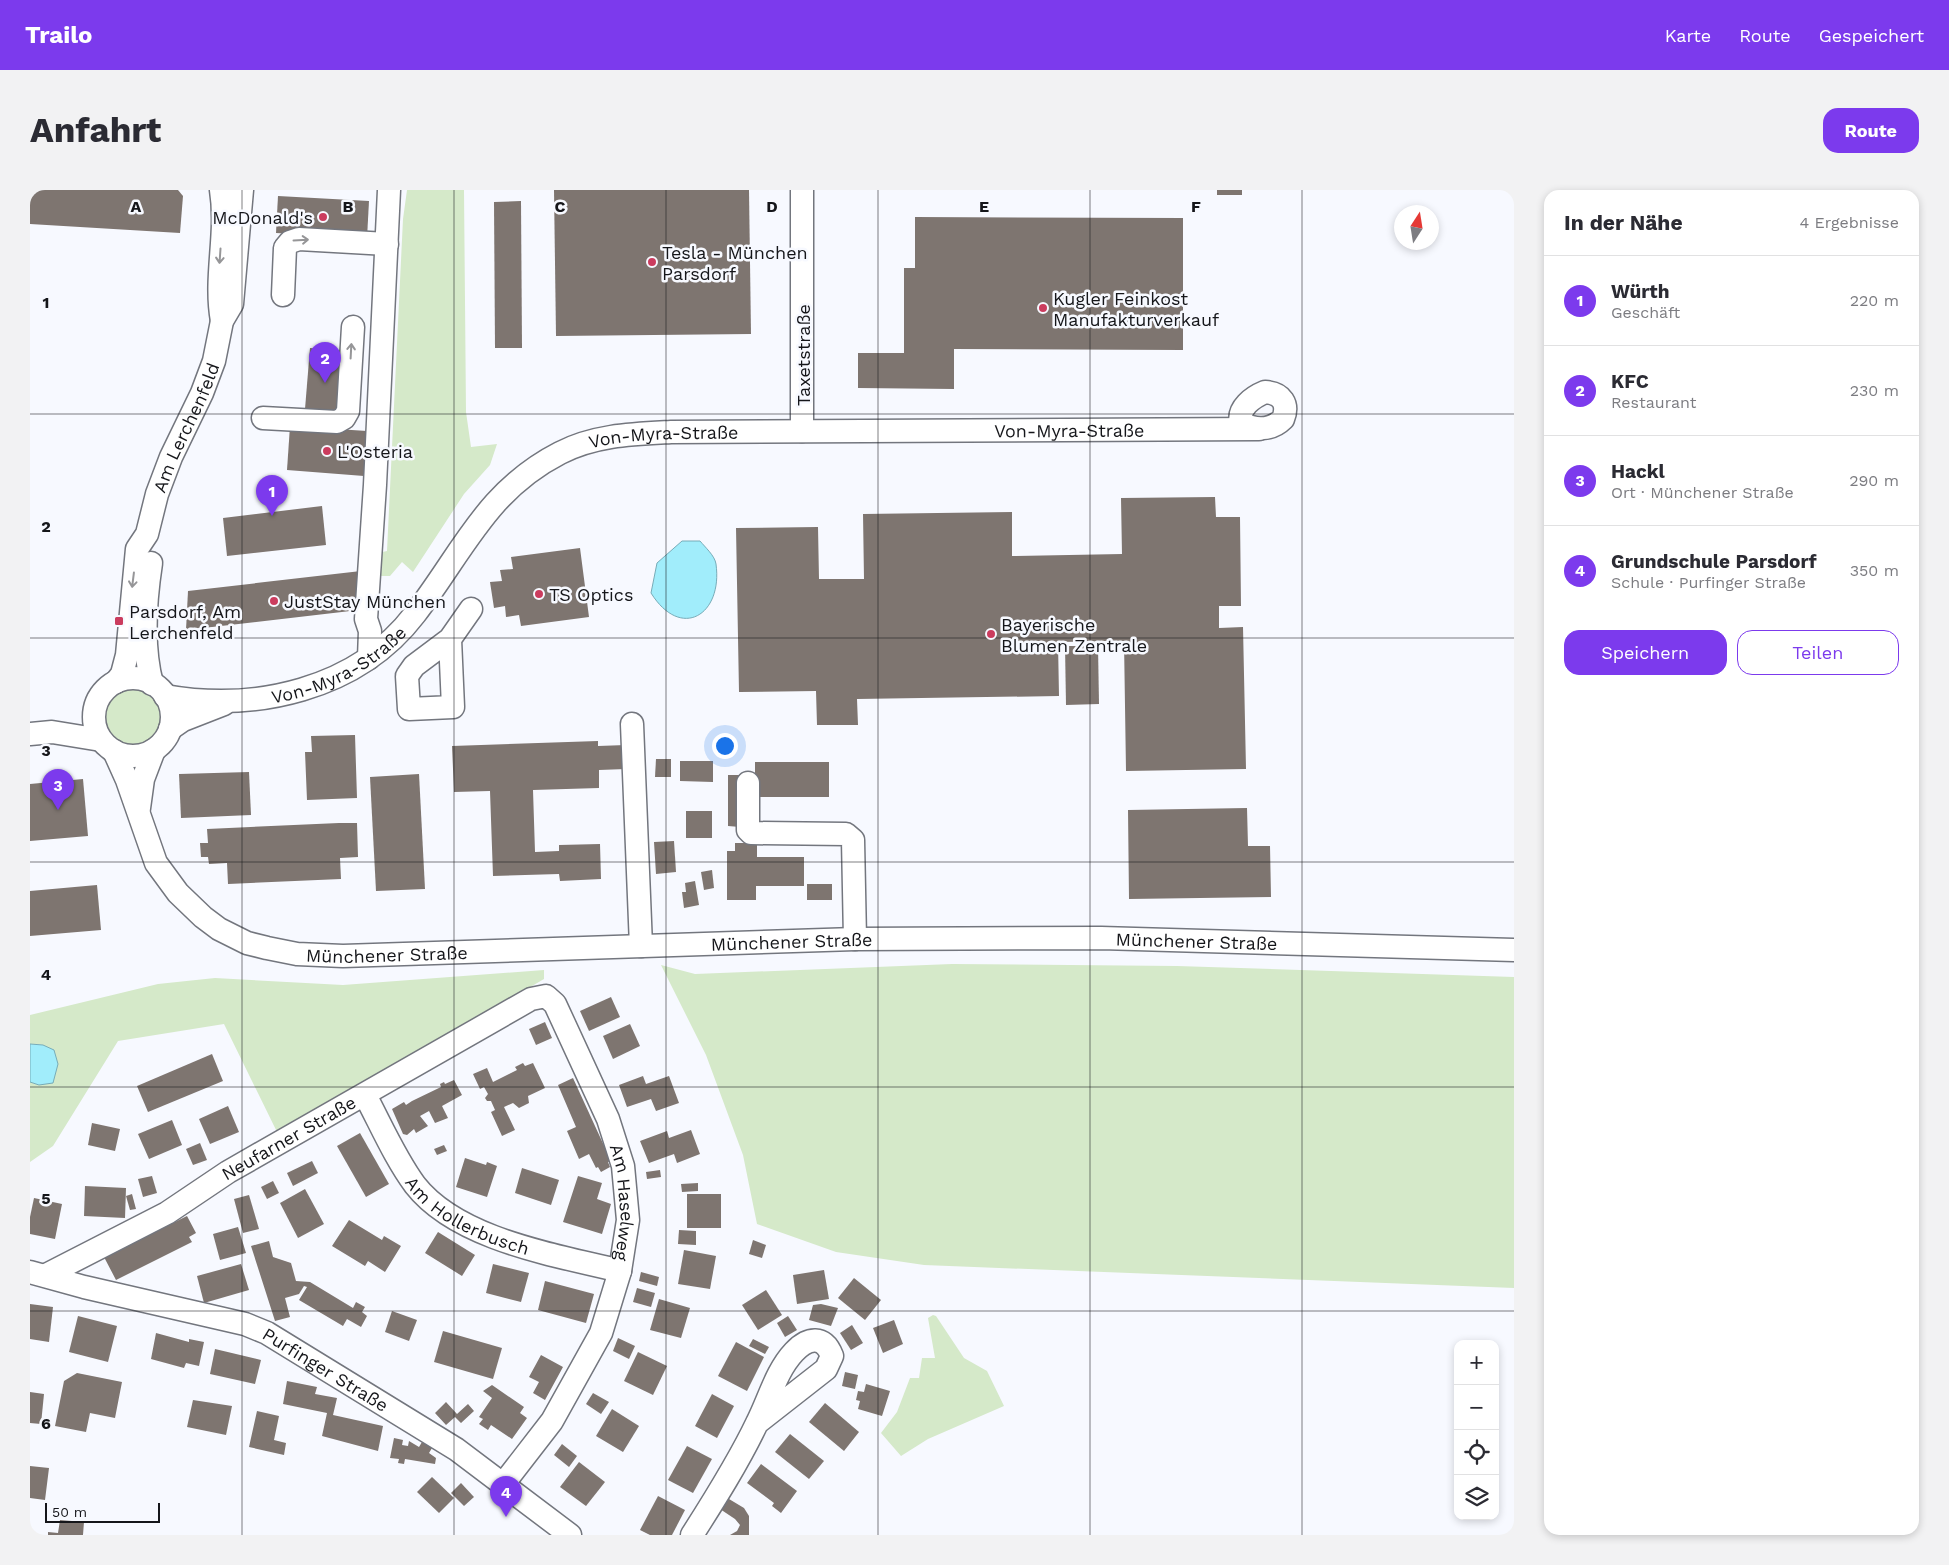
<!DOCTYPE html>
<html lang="de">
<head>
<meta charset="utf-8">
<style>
  :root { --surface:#fff; --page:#f2f2f3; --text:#2b2b33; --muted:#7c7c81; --line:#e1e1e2; --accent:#7c3aed }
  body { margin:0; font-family:"Work Sans",sans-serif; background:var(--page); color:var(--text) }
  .controls { position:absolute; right:15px; bottom:15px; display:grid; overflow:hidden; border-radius:10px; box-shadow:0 2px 8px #0003 }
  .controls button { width:45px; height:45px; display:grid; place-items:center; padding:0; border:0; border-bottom:1px solid var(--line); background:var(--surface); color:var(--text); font:25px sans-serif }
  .compass { position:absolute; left:1364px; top:15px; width:45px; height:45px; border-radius:50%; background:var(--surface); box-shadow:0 2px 8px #0003; rotate:12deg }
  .scale { position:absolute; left:15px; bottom:12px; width:115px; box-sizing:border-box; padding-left:5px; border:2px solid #15161a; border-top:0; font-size:14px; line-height:18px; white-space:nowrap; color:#15161a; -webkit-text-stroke:4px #f7f9ff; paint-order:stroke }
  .you { position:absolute; left:694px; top:555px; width:18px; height:18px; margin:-12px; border:4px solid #fff; border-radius:50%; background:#1a73e8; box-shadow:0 0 0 8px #1a73e833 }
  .badge { display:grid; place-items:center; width:32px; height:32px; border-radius:50%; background:var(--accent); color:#fff; font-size:16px; font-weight:700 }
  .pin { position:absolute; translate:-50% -41px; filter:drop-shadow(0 1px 2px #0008) }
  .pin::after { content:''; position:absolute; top:26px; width:18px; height:15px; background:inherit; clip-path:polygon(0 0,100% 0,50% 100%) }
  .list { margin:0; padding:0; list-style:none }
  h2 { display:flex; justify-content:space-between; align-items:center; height:65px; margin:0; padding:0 20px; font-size:21px }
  h2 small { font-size:16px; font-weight:400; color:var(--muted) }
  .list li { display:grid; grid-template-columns:32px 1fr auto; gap:15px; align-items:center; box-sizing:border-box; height:90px; padding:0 20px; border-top:1px solid var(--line) }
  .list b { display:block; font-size:19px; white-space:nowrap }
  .list p { margin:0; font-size:16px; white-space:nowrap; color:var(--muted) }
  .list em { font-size:16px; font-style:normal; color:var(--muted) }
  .actions { display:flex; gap:10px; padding:15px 20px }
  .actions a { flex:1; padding:11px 0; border:1px solid var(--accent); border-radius:15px; text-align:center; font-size:18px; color:var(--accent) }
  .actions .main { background:var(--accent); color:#fff }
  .icon { flex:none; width:28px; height:28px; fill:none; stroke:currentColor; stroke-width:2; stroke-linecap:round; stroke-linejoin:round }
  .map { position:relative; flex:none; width:1484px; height:1345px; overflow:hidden; border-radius:15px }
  header { display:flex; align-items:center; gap:30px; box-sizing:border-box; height:70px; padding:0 25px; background:var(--accent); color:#fff }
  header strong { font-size:24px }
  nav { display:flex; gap:28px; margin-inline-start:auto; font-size:18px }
  .intro { display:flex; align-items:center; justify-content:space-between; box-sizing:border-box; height:120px; padding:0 30px }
  h1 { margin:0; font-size:35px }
  .button { padding:12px 22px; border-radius:15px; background:var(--accent); color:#fff; font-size:18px; font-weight:700 }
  main { display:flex; gap:30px; padding:0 30px }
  aside { flex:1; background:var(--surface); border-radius:15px; box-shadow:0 2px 8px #0003 }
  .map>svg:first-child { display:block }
</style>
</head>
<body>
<header>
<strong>Trailo</strong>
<nav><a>Karte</a><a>Route</a><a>Gespeichert</a></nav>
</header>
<div class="intro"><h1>Anfahrt</h1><a class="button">Route</a></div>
<main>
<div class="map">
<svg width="1484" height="1345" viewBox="0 0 1484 1345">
  <rect width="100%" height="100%" fill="#f7f9ff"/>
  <g fill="#d5e9c9">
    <path d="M377,0h57l2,222 5,35 26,-3 -7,21 -26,29 -51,78 -11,-10 -12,14h-11l-1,-23 9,-2 16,-332z"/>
    <circle cx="103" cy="527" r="30"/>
    <path d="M922,774l225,2 337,11v311l-590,-23 -88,-13 -79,-28 -14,-69 -37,-100 -45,-90 34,9z"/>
    <path d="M514,780v9l-266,155 -54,-110 -106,17 -65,105 -23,16v-80l9,3 4,-40 -13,-1v-29l128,-31 57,-6 128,7z"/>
    <path d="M903,1125l3,1 28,42 23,13 17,35 -76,33 -27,17 -20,-23 16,-21 13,-34h9l3,-20h13l-7,-40z"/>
  </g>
  <g fill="#a1edfb" stroke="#77acb8">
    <path d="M652,351h18c5,6 15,15 16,23 7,51 -35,77 -65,29l6,-30z"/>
    <path d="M0,854l13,1 11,5 4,14 -5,19 -14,2 -9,-3z"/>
  </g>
  <g fill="#7e7570">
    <path d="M0,0h148l5,6 -3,37 -150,-9z"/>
    <path d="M524,0h195l2,144 -195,2z"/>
    <rect x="1187" y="0" width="25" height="5"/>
    <path d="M248,6l91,5 -2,37 -91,-5z"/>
    <path d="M491,11l1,147h-27l-1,-146z"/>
    <path d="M885,27l268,1v132l-229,-1v40l-96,-1v-35h46v-85h11z"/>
    <path d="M280,158l35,3 -4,61 -36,-3z"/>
    <path d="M260,236l77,5 -3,45 -77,-6z"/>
    <path d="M1185,307l1,20h24l1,89h-22v22l24,-1 3,142 -120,2 -2,-130 -66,1 1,54 -202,3 1,26h-41l-1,-34 -77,1 -3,-164 82,-1 1,52h45l-1,-65 149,-2v44l110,-2 -1,-56z"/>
    <path d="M292,316l4,39 -99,11 -4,-38z"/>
    <path d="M550,358l9,69 -68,9 -2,-11 -13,2 -1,-11 -11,2 -4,-26 12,-1 -2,-11 13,-1 -2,-12z"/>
    <path d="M331,381l-2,39 -173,20 2,-39z"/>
    <path d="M1035,456h33l1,58 -33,1z"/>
    <path d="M325,545l2,63 -50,2 -2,-48h7l-1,-16z"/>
    <path d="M568,551v5l28,-1v24l-27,1v18l-66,2 2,62 24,-1v-6l41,-1 1,35 -41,2 -1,-7 -66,2 -3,-85 -36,1 -2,-46z"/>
    <path d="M626,569h15v18h-16z"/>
    <path d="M650,571h33v21l-33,-1z"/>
    <rect x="725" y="572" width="74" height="35"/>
    <path d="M219,582l2,43 -70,3 -2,-44z"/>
    <path d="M389,584l6,115 -49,2 -6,-114z"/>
    <path d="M698,585h12v52l-12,-1z"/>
    <path d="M53,589l5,57 -58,5v-57z"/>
    <path d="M1217,618l1,38h22l1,51 -142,2 -1,-89z"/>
    <rect x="656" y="621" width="26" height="27"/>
    <path d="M309,633h18l1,34 -18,1 1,21 -113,5 -1,-21 -18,1 -1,-7h-7l-1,-14h8l-1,-14z"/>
    <path d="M644,651l2,31 -20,2 -2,-32z"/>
    <path d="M705,653h22v14h47v29h-48v14h-29v-49h8z"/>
    <path d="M682,680l2,18 -10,2 -3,-18z"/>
    <path d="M665,691l4,24 -15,3 -2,-16h4l-1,-9z"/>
    <rect x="777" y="694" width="25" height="16"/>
    <path d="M67,695l4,45 -71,6v-45z"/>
    <path d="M581,807l9,20 -31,14 -9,-20z"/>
    <path d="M515,832l7,16 -16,7 -7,-16z"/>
    <path d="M600,834l10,22 -27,13 -10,-23z"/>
    <path d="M182,864l11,27 -75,31 -11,-26z"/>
    <path d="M493,873l2,3 8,-3 12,25 -17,8 1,7 -10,5 -6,-5 -9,4 11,23 -13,6 -11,-24 4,-2 -4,-9h-4l-2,-3 3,-4 -4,-7 -4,2 -7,-15 14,-6 6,14 24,-12 -2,-3z"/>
    <path d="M613,886l3,8 23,-8 10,27 -23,8 -5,-12 -24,8 -8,-22z"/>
    <path d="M543,888l38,83 -3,1 2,5 -9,5 -3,-5 -2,1 -7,-14 -10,5 -12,-28 9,-4 -18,-42z"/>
    <path d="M424,890l8,15 -20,11 6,12 -13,5 -6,-12 -9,5 8,10 -12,7 -2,-4 -7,6 -4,-1 -11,-25 12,-7 2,3 6,-4 29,-14 -1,-3 4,-2 1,2z"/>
    <path d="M198,916l11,26 -29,12 -11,-25z"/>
    <path d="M142,930l10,25 -33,14 -11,-25z"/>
    <path d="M62,933l28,6 -5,22 -27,-6z"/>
    <path d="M661,940l9,24 -23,9 -3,-9 -25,9 -9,-22 27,-10 2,7z"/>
    <path d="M330,943l29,51 -23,13 -29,-51z"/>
    <path d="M170,953l7,17 -14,5 -7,-16z"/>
    <path d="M414,955l3,6 -10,4 -3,-6z"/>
    <path d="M435,968l21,7 1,-3 10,4 -10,31 -31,-10z"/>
    <path d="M282,971l6,12 -25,13 -6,-13z"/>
    <path d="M492,978l37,12 -8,25 -36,-12z"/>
    <path d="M630,980l1,7 -14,2 -1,-7z"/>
    <path d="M122,986l5,17 -14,4 -5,-18z"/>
    <path d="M548,986l24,7 -5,16 14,5 -9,30 -39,-12z"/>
    <path d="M243,991l6,12 -12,6 -6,-12z"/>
    <path d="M668,993v8l-16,1 -1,-8z"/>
    <path d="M55,996l41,2 -1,30 -41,-2z"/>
    <path d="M275,999l19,35 -26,14 -18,-35z"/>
    <path d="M102,1004l4,15 -6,1 -4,-14z"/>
    <rect x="657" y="1004" width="34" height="34"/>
    <path d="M219,1005l10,34 -16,4 -9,-34z"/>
    <path d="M4,1008l28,6 -7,35 -25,-5v-17z"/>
    <path d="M157,1026l9,17 -7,4 3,5 -76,38 -12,-23z"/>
    <path d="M319,1030l33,20 2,-4 17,10 -16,26 -17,-11 -3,5 -33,-20z"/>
    <path d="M208,1037l8,26 -26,7 -7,-26z"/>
    <path d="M649,1040l17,1v14l-18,-1z"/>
    <path d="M408,1042l37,23 -13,21 -37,-23z"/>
    <path d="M723,1050l13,5 -4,13 -13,-4z"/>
    <path d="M239,1051l4,16 18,6 5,18 14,1 43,26 3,-6 9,5 -3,5 5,4 -6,11 -14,-8 -4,7 -44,-26 8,-13 -3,-1 -5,8 -14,4 5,19 -15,4 -24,-75z"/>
    <path d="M654,1060l32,6 -6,33 -32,-5z"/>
    <path d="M211,1074l8,26 -45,13 -7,-27z"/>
    <path d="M463,1074l36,9 -8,29 -35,-9z"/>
    <path d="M794,1080l5,29 -32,5 -4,-29z"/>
    <path d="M611,1082l18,5 -2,9 -18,-5z"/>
    <path d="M824,1088l27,22 -16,20 -27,-22z"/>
    <path d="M515,1091l49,13 -8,29 -48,-13z"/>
    <path d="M607,1098l18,5 -4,14 -18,-5z"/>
    <path d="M736,1100l16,25 -24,15 -16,-25z"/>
    <path d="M629,1109l31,9 -9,30 -31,-8z"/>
    <path d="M0,1114l23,3 -4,35 -19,-3z"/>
    <path d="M791,1114l17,4 -7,18 -22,-6 4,-15z"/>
    <path d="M362,1121l25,9 -8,21 -24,-9z"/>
    <path d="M48,1126l39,10 -9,36 -39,-10z"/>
    <path d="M758,1126l9,14 -12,7 -8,-14z"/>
    <path d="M864,1130l9,24 -20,9 -10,-25z"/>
    <path d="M822,1135l11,18 -12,7 -11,-17z"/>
    <path d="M413,1141l59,17 -9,31 -59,-17z"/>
    <path d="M126,1143l33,9v-3l15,3 -5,24 -13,-3 -2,5 -33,-9z"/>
    <path d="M588,1148l17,8 -6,13 -16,-8z"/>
    <path d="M723,1149l16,8 -4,7 -16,-8z"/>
    <path d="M706,1152l28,15 -17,34 -29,-15z"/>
    <path d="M185,1159l46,11 -6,24 -45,-10z"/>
    <path d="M608,1162l29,14 -14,29 -29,-14z"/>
    <path d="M511,1165l22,12 -18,33 -12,-7 6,-11 -10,-5z"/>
    <path d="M815,1182l13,3 -3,14 -13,-3z"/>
    <path d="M47,1183l45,9 -7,36 -25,-5 -4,19 -31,-6 9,-45z"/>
    <path d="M257,1191l30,6 -2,7 22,4 -4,17 50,11 -5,25 -56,-15 5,-23 -44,-9z"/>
    <path d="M836,1194l24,7 -8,25 -24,-7 2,-8 -4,-1 2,-9 6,1z"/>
    <path d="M462,1195l32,22 -4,6 7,5 -15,21 -21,-14 -3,5 -9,-6 4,-5 -4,-2 13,-19 -9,-7z"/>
    <path d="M0,1202l14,2 -3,30 -11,-1z"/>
    <path d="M563,1203l16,9 -8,12 -15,-10z"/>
    <path d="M682,1204l22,12 -17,32 -22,-12z"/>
    <path d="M163,1210l39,6 -6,29 -39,-8z"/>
    <path d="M416,1212l11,12 11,-10 6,7 -13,12 -6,-6 -9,8 -11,-12z"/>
    <path d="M795,1213l34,29 -15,19 -35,-29z"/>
    <path d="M582,1219l27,17 -16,26 -27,-16z"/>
    <path d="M227,1221l22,5 -5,24 12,3 -2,12 -35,-8z"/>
    <path d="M760,1244l34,27 -15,18 -34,-27z"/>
    <path d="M364,1248l9,2 -1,5 6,1 1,-5 10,6 3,-5 10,6 -3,5 7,5 -1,6 -30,-5 -1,5 -6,-1 1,-4 -9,-1z"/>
    <path d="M532,1254l15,12 -8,11 -15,-12z"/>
    <path d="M657,1256l25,13 -19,34 -25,-13z"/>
    <path d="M549,1272l26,20 -19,24 -26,-19z"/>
    <path d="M731,1274l36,27 -16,22 -9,-7 2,-3 -27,-20z"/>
    <path d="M0,1276l19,2 -4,32 -15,-2z"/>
    <path d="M402,1287l22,21 -15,15 -22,-21z"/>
    <path d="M431,1293l13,14 -10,9 -13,-13z"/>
    <path d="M628,1306l27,14 -13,25h-22l-10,-5z"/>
    <path d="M694,1306l20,12 5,8v19h-19l7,-4 3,-6 -5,-6 -18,-12z"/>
    <path d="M30,1330l24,2 -1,13h-35v-3l10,1z"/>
  </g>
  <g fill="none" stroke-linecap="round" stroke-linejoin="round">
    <defs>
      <g id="minor">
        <path d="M191,0c7,44 -7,87 1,131"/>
        <path d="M253,105l2,-47 5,-6 9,-3 88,5"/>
        <path d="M1235,202c17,1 24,12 18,27 -12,12 -28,11 -42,4 -4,-15 12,-26 24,-31z"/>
        <path d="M233,228l74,4 7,-4 4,-7 5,-84"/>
        <path d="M772,241v-241"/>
        <path d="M121,373c-6,39 -9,83 1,121"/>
        <path d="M420,449l3,68 -44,2 -2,-33 7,-10 36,-27 21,-30"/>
        <path d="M339,468l1,-27 -4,-12 9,-134 14,-295"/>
        <circle cx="103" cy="527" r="39"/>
        <path id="s1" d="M86,492l6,-8 5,-19 10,-106 10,-15 10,-40 14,-37 31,-64 12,-32 8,-40 10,-17 10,-114"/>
        <path id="s2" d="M135,506c90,16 192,-6 250,-82 48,-62 71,-123 145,-161 35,-18 73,-19 111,-21l588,-3"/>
        <path d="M602,534l9,222"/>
        <path d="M140,539l13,-9 41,-16"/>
        <path d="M0,544l22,-2 49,8"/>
        <path id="s3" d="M84,561l13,29 29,83 22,30 25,24 16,12 28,14 20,5 30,6 46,2 512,-17 246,-1 413,12"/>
        <path d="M718,593v47l3,3 95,1 7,6 2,99"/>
        <path d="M109,618l4,-29 11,-29"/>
        <path id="s4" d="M335,905c16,30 30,63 50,90 43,55 141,70 205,86"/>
        <path id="s5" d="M0,1082l54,15 161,37 22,9 189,116 114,86"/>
        <path id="s6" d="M16,1085l121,-62 61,-41 303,-173 15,-3 9,8 53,115 15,47 5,54 -8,51 -19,62 -49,88 -48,62"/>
        <path d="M662,1345c23,-36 47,-74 65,-112 12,-23 19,-52 37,-71 14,-15 30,-17 38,4l-6,13 -69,54"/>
      </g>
    </defs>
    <use href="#minor" stroke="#73767e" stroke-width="25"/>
    <use href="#minor" stroke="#fff" stroke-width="22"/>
  </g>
  <defs><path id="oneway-shaft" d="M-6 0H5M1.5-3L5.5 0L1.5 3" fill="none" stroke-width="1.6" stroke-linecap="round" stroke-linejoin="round" transform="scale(1.25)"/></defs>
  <g stroke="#969698">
    <use href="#oneway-shaft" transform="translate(271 50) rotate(-3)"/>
    <use href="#oneway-shaft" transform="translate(190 66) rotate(94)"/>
    <use href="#oneway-shaft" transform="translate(321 161) rotate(-87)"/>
    <use href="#oneway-shaft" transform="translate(103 390) rotate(97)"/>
  </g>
  <path fill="none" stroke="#15161a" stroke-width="1" stroke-opacity="0.55" d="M212,0v1345M424,0v1345M636,0v1345M848,0v1345M1060,0v1345M1272,0v1345M0,224h1484M0,448h1484M0,672h1484M0,897h1484M0,1121h1484"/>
  <g fill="#cb3c5e" stroke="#f7f9ff" stroke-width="2">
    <circle cx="293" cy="27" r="5"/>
    <circle cx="622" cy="72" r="5"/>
    <circle cx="1013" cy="118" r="5"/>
    <circle cx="297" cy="261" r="5"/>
    <circle cx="509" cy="404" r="5"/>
    <circle cx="244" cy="411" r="5"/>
    <rect x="84" y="426" width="10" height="10" rx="2.5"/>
    <circle cx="961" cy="444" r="5"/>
  </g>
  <g text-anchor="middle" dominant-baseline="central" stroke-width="5" stroke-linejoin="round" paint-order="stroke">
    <g font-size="18" fill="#15161a" stroke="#f7f9ff" text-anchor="start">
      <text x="283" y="27" text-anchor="end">McDonald's</text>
      <text x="632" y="62">Tesla - München<tspan x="632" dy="21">Parsdorf</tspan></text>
      <text x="1023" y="108">Kugler Feinkost<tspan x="1023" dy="21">Manufakturverkauf</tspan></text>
      <text x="307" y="261">L'Osteria</text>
      <text x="519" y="404">TS Optics</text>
      <text x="254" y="411">JustStay München</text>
      <text x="99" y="421">Parsdorf, Am<tspan x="99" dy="21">Lerchenfeld</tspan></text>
      <text x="971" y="434">Bayerische<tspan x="971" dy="21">Blumen Zentrale</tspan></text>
    </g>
    <g font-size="18" fill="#15161a" stroke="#f7f9ff">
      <text transform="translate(773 165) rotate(-90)">Taxetstraße</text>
      <text stroke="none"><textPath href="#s1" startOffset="268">Am Lerchenfeld</textPath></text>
      <text stroke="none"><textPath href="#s2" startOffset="1008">Von-Myra-Straße</textPath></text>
      <text stroke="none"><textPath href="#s2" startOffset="602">Von-Myra-Straße</textPath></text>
      <text stroke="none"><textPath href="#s2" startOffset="182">Von-Myra-Straße</textPath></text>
      <text stroke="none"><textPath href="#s3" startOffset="1194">Münchener Straße</textPath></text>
      <text stroke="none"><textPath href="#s3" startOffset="789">Münchener Straße</textPath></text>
      <text stroke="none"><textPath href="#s3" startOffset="384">Münchener Straße</textPath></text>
      <text stroke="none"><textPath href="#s6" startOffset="279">Neufarner Straße</textPath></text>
      <text stroke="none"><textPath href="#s6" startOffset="798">Am Haselweg</textPath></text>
      <text stroke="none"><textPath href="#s4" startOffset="165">Am Hollerbusch</textPath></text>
      <text stroke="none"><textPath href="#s5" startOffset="314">Purfinger Straße</textPath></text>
    </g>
  </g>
  <g font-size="16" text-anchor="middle" font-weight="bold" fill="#15161a" stroke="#f7f9ff" stroke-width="5" stroke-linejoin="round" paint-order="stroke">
    <text x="106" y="22">A</text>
    <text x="318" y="22">B</text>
    <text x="530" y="22">C</text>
    <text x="742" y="22">D</text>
    <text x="954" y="22">E</text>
    <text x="1166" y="22">F</text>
    <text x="16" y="118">1</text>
    <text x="16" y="342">2</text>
    <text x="16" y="566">3</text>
    <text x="16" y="790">4</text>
    <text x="16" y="1014">5</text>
    <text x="16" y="1239">6</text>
  </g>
</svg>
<div class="controls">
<button>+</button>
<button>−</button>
<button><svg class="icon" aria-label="locate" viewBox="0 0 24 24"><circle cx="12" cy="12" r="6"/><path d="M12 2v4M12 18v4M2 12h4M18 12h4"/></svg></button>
<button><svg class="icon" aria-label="layers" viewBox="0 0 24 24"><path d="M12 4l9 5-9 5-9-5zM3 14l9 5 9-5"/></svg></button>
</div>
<svg class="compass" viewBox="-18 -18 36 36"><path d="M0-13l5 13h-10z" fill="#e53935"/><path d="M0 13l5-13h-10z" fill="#7c7c81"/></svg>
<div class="scale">50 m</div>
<div class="you"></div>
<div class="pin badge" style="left:242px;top:326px">1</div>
<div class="pin badge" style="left:295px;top:193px">2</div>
<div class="pin badge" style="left:28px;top:620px">3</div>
<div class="pin badge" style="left:476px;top:1327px">4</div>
</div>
<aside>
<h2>In der Nähe<small>4 Ergebnisse</small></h2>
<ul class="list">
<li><span class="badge">1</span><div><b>Würth</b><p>Geschäft</p></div><em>220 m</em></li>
<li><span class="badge">2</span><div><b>KFC</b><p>Restaurant</p></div><em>230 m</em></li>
<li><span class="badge">3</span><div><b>Hackl</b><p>Ort · Münchener Straße</p></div><em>290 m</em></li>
<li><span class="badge">4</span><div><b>Grundschule Parsdorf</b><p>Schule · Purfinger Straße</p></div><em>350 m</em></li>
</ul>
<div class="actions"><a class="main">Speichern</a><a>Teilen</a></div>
</aside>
</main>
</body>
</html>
